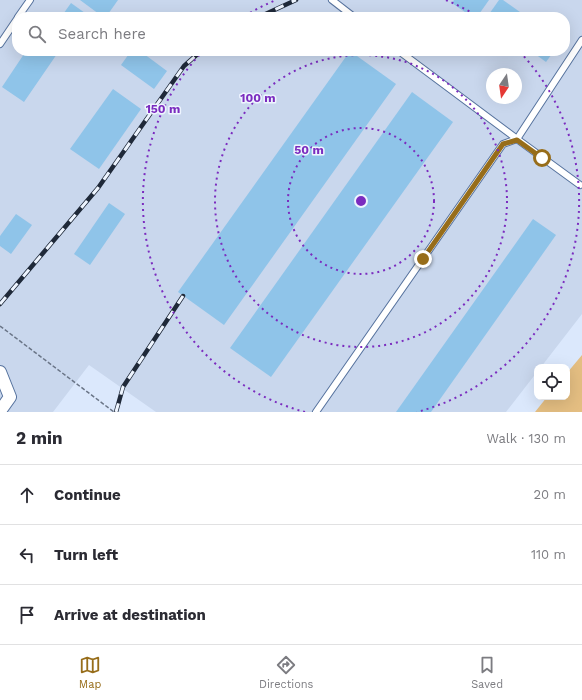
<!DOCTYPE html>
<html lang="en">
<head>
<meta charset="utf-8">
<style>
  :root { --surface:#fff; --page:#f2f2f3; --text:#2b2b33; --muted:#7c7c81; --line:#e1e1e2; --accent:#976d1a }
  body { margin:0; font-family:"Work Sans",sans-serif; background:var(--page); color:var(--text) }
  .controls { position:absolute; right:12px; bottom:12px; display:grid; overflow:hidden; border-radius:8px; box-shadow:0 4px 16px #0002 }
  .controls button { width:36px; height:36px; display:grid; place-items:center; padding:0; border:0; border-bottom:1px solid var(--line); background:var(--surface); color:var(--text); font:20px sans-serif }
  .compass { position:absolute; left:486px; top:68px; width:36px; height:36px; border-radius:50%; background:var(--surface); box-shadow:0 4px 16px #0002; rotate:193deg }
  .stop { position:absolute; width:12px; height:12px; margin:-9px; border:3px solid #976d1a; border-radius:50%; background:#fff }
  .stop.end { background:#976d1a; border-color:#fff; box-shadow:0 1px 4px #0008 }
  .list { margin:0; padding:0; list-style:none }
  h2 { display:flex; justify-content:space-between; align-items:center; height:52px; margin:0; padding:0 16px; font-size:17px }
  h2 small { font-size:13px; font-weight:400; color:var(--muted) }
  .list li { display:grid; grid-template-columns:26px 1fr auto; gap:12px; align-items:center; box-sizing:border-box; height:60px; padding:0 16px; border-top:1px solid var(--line) }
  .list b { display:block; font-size:15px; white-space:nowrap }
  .list em { font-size:13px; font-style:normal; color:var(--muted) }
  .icon { flex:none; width:22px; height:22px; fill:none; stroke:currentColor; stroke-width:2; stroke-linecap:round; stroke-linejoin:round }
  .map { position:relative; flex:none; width:582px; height:412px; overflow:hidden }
  .search { position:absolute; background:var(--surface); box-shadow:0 4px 16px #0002; left:12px; right:12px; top:12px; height:44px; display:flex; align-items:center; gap:10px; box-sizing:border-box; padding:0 14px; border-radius:16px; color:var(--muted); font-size:15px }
  .sheet { height:232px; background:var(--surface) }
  nav { display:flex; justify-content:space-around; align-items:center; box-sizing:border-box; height:56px; border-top:1px solid var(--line); background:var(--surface); font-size:11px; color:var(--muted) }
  nav a { display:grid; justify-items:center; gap:2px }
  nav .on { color:var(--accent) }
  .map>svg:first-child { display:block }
</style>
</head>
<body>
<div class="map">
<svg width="582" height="412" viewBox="0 0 582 412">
  <rect width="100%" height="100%" fill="#dbe8fc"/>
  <path fill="#c9d7ed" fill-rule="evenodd" d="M0,0h582v314l-41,53h-4v5l-31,40h-350l-67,-47 -36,47h-53zM17,17h548v34h-548zM492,74h24v24h-24z"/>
  <path fill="#e4be82" d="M582,355v57h-47l12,-15h20v-24z"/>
  <g fill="#8fc4e9">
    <path d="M80,0h38l-12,17h-3z"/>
    <path d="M454,0h35l-12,17h-5l-20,-14z"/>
    <path d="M499,0h4l24,17h-40z"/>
    <path d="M71,3l14,10 -2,4h-22z"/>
    <path d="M26,51l8,5 3,-5h22l-35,51 -22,-15z"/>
    <path d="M131,51h9l27,20 -13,18 -33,-24z"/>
    <path d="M350,51l46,33 -172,241 -46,-33z"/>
    <path d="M531,51h23l-8,11z"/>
    <path d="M113,89l28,20 -42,60 -29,-20z"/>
    <path d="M412,92l41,30 -182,255 -41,-29z"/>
    <path d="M109,203l16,11 -35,51 -16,-11z"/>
    <path d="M16,214l16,11 -21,29 -11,-8v-10z"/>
    <path d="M533,219l23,16 -125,177h-35z"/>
  </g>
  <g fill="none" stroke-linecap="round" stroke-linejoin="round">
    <defs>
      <g id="service">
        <path d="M332,0l22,17"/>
        <path d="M18,17l12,-17"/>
        <path d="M0,44l17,-25"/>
        <path d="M399,51l118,88 63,46"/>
        <path d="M316,412l187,-268 14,-5 65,-99"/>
      </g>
      <path id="minor" d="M0,372l10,25 -10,14"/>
    </defs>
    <use href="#service" stroke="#57739e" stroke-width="8"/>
    <use href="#minor" stroke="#57739e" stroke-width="14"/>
    <path stroke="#6a7587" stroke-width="1.5" stroke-dasharray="4 2" stroke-linecap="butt" d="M0,326l114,86"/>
    <use href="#service" stroke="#fff" stroke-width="6"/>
    <use href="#minor" stroke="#fff" stroke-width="12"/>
    <defs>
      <g id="rail">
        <path d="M259,17l37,-17"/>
        <path d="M0,304l98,-116 86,-122 17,-15"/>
        <path d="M116,412l7,-25 60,-91"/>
      </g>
    </defs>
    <use href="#rail" stroke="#1f2939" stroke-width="4.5"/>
    <use href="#rail" stroke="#eef5ff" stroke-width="3" stroke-dasharray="9" stroke-linecap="butt"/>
  </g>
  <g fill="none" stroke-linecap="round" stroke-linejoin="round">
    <path stroke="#976d1a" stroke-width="5" d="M423,259l80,-115 14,-4 25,18"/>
  </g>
  <g fill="none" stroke="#7b2cbf" stroke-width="2" stroke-dasharray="2 4">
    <circle cx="361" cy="201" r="73"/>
    <circle cx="361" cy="201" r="146"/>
    <path d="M305 412A218 218 0 0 1 202 52M245 16A218 218 0 0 1 276 0M446 0A218 218 0 0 1 477 16M520 52A218 218 0 0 1 417 412"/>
  </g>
  <circle cx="361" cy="201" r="6" fill="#7b2cbf" stroke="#eef5ff" stroke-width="2"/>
  <g font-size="12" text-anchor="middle" font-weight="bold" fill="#7b2cbf" stroke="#eef5ff" stroke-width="3" stroke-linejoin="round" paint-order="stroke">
    <text x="258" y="102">100 m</text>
    <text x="163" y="113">150 m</text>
    <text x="309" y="154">50 m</text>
  </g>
</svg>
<div class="controls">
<button><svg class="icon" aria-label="locate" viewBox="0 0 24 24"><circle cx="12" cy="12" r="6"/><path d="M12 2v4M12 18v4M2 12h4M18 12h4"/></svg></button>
</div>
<svg class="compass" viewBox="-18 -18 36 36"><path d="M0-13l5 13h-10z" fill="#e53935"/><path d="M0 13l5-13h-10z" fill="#7c7c81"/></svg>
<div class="stop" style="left:542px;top:158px"></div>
<div class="stop end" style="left:423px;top:259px"></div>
<div class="search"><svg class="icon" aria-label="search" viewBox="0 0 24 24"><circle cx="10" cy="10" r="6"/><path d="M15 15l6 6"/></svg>Search here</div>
</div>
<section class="sheet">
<h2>2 min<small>Walk · 130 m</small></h2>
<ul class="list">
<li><svg class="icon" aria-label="ahead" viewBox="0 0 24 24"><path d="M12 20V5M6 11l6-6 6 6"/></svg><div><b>Continue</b></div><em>20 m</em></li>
<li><svg class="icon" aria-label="left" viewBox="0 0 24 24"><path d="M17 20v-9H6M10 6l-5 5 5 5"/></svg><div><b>Turn left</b></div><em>110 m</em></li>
<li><svg class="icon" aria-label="arrive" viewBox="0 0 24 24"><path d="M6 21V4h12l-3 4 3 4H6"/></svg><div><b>Arrive at destination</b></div></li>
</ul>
</section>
<nav>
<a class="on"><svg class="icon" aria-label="map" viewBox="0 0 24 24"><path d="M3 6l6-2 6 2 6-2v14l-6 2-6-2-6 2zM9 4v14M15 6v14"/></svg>Map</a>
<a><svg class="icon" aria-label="directions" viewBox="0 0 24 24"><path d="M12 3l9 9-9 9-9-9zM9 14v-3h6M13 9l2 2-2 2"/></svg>Directions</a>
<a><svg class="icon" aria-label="saved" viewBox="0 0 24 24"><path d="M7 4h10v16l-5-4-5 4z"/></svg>Saved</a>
</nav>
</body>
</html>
